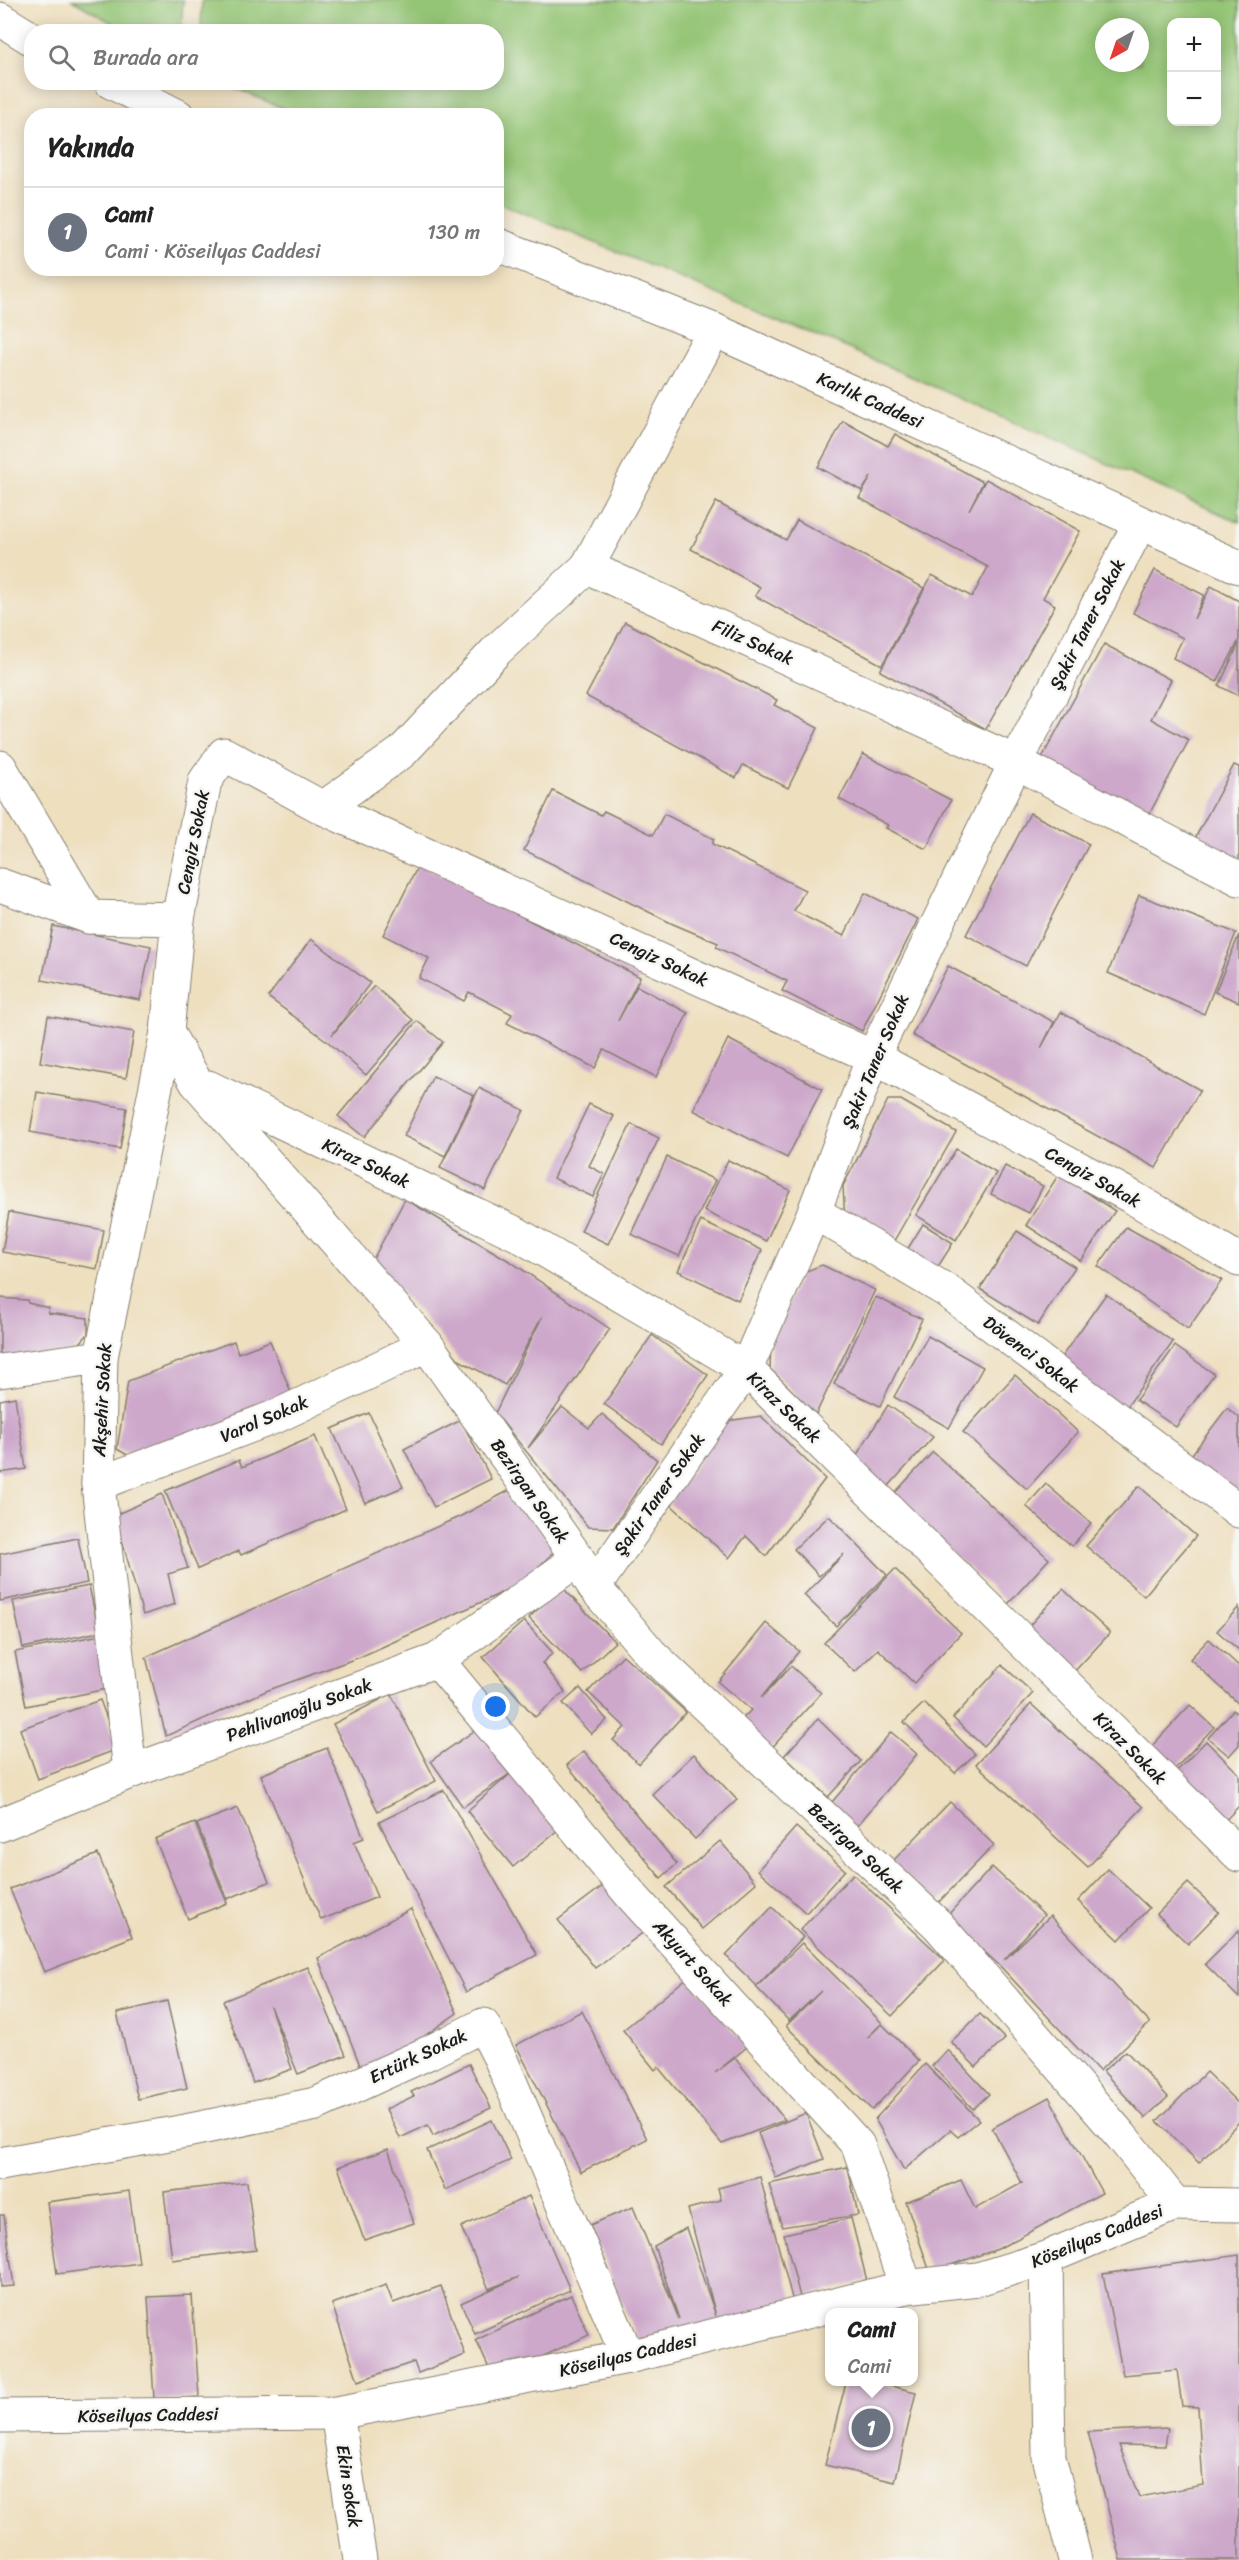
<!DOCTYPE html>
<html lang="tr">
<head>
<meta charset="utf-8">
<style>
  :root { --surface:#fff; --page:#f6f6f6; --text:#222; --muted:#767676; --line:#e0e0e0; --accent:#b5179e }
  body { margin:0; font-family:Sriracha,sans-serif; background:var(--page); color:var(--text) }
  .controls { position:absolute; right:18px; top:18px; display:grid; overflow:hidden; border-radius:12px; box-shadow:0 3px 15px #0003 }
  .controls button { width:54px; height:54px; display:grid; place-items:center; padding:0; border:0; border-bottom:2px solid var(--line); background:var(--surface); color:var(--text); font:30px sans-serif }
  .compass { position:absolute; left:1095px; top:18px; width:54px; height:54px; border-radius:50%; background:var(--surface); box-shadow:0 3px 15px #0003; rotate:220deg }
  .you { position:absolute; left:496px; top:1707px; width:21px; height:21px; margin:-15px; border:4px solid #fff; border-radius:50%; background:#1a73e8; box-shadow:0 0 0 9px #1a73e833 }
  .badge { display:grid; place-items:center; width:39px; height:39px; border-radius:50%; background:var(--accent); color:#fff; font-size:20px; font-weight:700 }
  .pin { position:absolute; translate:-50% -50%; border:3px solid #fff; box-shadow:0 2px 6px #0006 }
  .popup { position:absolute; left:825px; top:2308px; width:93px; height:78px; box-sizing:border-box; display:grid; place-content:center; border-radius:12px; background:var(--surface); filter:drop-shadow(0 2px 4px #0005); font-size:20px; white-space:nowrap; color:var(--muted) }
  .popup b { font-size:22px; color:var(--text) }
  .popup::after { content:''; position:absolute; left:50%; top:100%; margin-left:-12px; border:12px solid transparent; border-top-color:var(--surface) }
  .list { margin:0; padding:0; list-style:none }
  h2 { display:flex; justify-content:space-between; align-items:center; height:78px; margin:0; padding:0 24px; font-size:26px }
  h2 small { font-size:20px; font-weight:400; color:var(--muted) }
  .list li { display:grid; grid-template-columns:39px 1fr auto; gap:18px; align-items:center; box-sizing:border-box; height:90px; padding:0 24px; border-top:2px solid var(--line) }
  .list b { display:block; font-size:22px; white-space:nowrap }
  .list p { margin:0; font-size:20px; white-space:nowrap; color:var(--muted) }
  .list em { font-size:20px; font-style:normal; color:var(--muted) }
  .icon { flex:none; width:33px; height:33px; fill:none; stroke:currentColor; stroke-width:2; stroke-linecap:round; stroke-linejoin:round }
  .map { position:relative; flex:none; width:1239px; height:2560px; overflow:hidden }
  .search { position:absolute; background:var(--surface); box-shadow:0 3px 15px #0003; left:24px; top:24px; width:480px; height:66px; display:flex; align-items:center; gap:15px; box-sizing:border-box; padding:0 21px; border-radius:24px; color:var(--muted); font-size:22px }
  .panel { position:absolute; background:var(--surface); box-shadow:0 3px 15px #0003; left:24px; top:108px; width:480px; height:168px; border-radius:24px }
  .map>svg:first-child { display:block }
</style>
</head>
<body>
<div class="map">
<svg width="1239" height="2560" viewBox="0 0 1239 2560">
  <rect width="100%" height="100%" fill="#f6f6f2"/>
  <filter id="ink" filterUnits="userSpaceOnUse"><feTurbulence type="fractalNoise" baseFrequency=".0167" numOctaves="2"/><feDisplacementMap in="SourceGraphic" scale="12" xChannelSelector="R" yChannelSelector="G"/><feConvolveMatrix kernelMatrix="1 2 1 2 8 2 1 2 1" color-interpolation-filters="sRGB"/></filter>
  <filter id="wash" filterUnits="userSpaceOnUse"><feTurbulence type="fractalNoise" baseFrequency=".008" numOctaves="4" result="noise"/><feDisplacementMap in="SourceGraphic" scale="24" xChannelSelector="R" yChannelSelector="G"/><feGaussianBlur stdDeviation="1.35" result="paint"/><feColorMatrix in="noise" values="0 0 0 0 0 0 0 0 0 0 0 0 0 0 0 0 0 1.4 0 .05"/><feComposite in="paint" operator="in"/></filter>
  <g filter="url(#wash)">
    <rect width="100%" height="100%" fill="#eedfbf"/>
    <g fill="#94c574" stroke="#587048" stroke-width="1.5" fill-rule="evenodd">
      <path d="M72,0h111l-2,31h-55z"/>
      <path d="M202,0h1037v522l-408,-181 -334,-139 -1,-86 -197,-1 -76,-32 273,-1v-50l-295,-1zM1172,22h44v100h-44zM1104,27h36v36h-36z"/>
    </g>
    <g id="blocks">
      <g fill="#cda8cb">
        <path d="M843,421l45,25 7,-12 88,48 -14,28 17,-31 94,52 -37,67 12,7 -69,124 -106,-58 52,-96 40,22 16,-30 -129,-69 12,-21 -9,14 -44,-24z"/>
        <path d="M716,502l70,38 11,-20 127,68 -42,77 -127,-69 5,-9 -69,-38z"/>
        <path d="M1155,570l49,25 -10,24 17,-33 28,15v39l-22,42 -44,-24 10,-20 -50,-25z"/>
        <path d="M625,622l152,78 -3,5 44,23 -30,60 -45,-23 -7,13 -150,-82z"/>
        <path d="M1239,643v53l-20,-10z"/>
        <path d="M1104,644l67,36 -20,39 38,21 -44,82 -107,-57z"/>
        <path d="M863,754l88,46 -25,49 -40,-21 2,-3 -49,-26z"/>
        <path d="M1234,765l5,2v99l-47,-22z"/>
        <path d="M553,791l48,24 3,-4 49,24 11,-21 50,25 -2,5 93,46 -11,21 50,25 21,-43 53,26 -56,112 -80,-40 5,-10 -71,-34 2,-4 -45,-19 -149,-74z"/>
        <path d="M1030,813l59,31 -63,122 -60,-31z"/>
        <path d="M419,864l221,113 -22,44 19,-35 51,27 -32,64 -52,-27 -9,18 -88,-45 5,-9 -43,-22 -5,9 -45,-23 10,-20 -46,-23z"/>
        <path d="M1139,895l97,38 -32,81 -96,-41z"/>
        <path d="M53,926l98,20 -11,54 -98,-20z"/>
        <path d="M1239,935v67l-24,-10z"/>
        <path d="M311,939l59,44 -38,52 42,-49 39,34 -47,55 -39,-34 -59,-44z"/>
        <path d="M948,966l106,56 -13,26 20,-36 139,78 -44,78 -244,-133z"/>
        <path d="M48,1016l86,16 -8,46 -86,-16z"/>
        <path d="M417,1021l26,21 -79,95 -26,-21z"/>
        <path d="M728,1039l94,50 -35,69 -94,-48z"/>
        <path d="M433,1076l41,19 -29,61 -41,-20z"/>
        <path d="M479,1088l45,22 -39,80 -45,-22z"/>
        <path d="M37,1092l90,16 -7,41 -90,-17z"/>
        <path d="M888,1100h13l55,32 -65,114 -46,-24 -2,-36z"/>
        <path d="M589,1104l25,12 -25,50 15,8 -11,23 -40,-19z"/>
        <path d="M631,1124l28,14 -51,106 -27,-13z"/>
        <path d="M956,1149l40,24 -40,67 -40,-25z"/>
        <path d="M667,1157l48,23 -36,76 -48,-22z"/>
        <path d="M728,1160l62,30 -24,51 -62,-30z"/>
        <path d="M1005,1166l38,20 -14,27 -38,-19z"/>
        <path d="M1059,1174l56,37 -34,50 -55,-36z"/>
        <path d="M405,1199l106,63 99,67 -82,119 34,-41 27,21 13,-14 55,46 -44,68 -25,-1 -93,-114 47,-96 -37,68 -46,-25 -38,-47 -50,-50z"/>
        <path d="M9,1212l95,18 -7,39 -95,-17z"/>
        <path d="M701,1221l61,29 -24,50 -60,-29z"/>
        <path d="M923,1224l30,19 -19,30 -30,-18z"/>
        <path d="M1126,1227l96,53 -34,49 -90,-63z"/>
        <path d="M1017,1231l58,36 -37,58 -58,-36z"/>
        <path d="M822,1265l53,25 -59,124 -46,-45 1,-28 30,-68z"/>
        <path d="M1106,1294l67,48 -49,69 -67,-48z"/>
        <path d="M876,1297l46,22 -42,87 -46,-22z"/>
        <path d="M0,1298l27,2 1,3 21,5 -1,5 40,5v16l-16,18 -72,8z"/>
        <path d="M652,1335l56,40 -47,69 -57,-40z"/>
        <path d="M928,1336l55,31 -34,61 -55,-31z"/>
        <path d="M234,1341l4,12 32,-12 23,56 -157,63 -19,-11 11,-68z"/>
        <path d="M1175,1346l39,28 -38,53 -40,-27z"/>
        <path d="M1015,1375l63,57 -51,57 -64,-57z"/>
        <path d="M15,1397l11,72 -26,4v-73z"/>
        <path d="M888,1405l45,32 -46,51 -34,-27z"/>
        <path d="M1227,1408l12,9v84l-53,-39z"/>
        <path d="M369,1413l34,74 -38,16 -33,-74z"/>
        <path d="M761,1416l64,63 -59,77 -20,-20 -17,22 -60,-55 58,-82z"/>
        <path d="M461,1420l30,59 -57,28 -30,-58z"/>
        <path d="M315,1436l31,73 -105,46 -2,-4 -41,18 -33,-78 74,-31 3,7z"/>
        <path d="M933,1452l116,107 -41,45 -117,-107z"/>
        <path d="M1046,1484l45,39 -19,23 -46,-40z"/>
        <path d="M1139,1486l57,50 -52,60 -58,-50z"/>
        <path d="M510,1490l46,60 -28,27 -31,18 -137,62 -94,34 -100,45 -20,-79 315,-141z"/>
        <path d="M162,1494l26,74 -20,6 7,30 -32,11 -28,-100z"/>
        <path d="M829,1516l58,59 -51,51 -32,-31 40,-41 -25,22 -25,-27z"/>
        <path d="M78,1538l9,45 -87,18v-47z"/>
        <path d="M895,1569l66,64 -47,50 -36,-34 -23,23 -31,-29z"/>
        <path d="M89,1586l10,46 -76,16 -10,-47z"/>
        <path d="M561,1586l54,56 -33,31 -53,-55z"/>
        <path d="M1063,1589l47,44 -38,41 -47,-44z"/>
        <path d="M1239,1607v43l-22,-19z"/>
        <path d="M524,1621l29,32 -11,10 23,29 -30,25 -52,-60z"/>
        <path d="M766,1623l33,28 -38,47 30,-32 30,27 -52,58 -31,-28 13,-13 -33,-28z"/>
        <path d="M100,1635l11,53 -85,18 -11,-54z"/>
        <path d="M1209,1639l30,27v38l-49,-45z"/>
        <path d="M623,1655l63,57 -47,52 -26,-24 12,-13 -37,-35z"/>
        <path d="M1002,1665l31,28 -50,53 -30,-28z"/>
        <path d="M580,1688l27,32 -16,14 -28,-31z"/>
        <path d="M391,1694l45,87 -58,30 -45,-87z"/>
        <path d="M100,1700l18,49 -80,30 -18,-50z"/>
        <path d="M924,1703l51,51 -20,19 -51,-51z"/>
        <path d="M1031,1704l112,103 -55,60 -112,-103z"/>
        <path d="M1190,1705l24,22 -40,43 -24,-22z"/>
        <path d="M1233,1710l6,5v30l-10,11 -21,-18z"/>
        <path d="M818,1719l43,42 -33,36 -44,-41z"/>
        <path d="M487,1722l78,102 -52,43 -46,-56 48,-41 -52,37 -32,-46z"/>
        <path d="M891,1732l26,22 -64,77 -26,-23z"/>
        <path d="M1206,1741l33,33v32l-20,21 -49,-49z"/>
        <path d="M327,1748l37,90 -10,4 23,55 -56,23 -60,-145z"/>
        <path d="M584,1751l93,113 -16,14 -94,-113z"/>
        <path d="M694,1754l43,46 -42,39 -43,-45z"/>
        <path d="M444,1790l93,165 -71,37 -87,-170z"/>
        <path d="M950,1802l44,43 -58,60 -44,-43z"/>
        <path d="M238,1808l31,74 -42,17 -30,-75z"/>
        <path d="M195,1823l32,80 -39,16 -33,-80z"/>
        <path d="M796,1827l49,43 -39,43 -48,-43z"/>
        <path d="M720,1841l36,42 -54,46 -36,-42z"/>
        <path d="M98,1854l34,83 -88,35 -34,-83z"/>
        <path d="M992,1867l52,48 -40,45 46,-44 100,107 -51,48 -100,-106 -53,-48z"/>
        <path d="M1108,1869l41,39 -30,32 -41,-39z"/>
        <path d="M853,1874l92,86 -53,56 -92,-86z"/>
        <path d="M608,1882l37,49 -50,37 -37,-48z"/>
        <path d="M1188,1883l31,29 -31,32 -31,-30z"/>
        <path d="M772,1907l31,30 -46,49 -31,-30z"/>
        <path d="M411,1909l46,104 -92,65 -47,-120z"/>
        <path d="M1239,1930v68l-34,-34z"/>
        <path d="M802,1943l80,80 -15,15 15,-14 37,37 -47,49 -86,-84 35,-35 -32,30 -33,-34z"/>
        <path d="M308,1967l38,88 -48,19 -28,-68 22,63 -39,14 -30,-82z"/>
        <path d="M688,1977l59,70 -32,26 20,-15 50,62 -63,24 -64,-77 -3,3 -32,-40z"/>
        <path d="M167,2001l20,87 -49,11 -21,-86z"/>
        <path d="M582,2011l65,128 -66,33 -65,-127z"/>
        <path d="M980,2014l25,25 -29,28 -25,-25z"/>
        <path d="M948,2050l41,44 -16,15 -41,-43z"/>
        <path d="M1126,2051l42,46 -23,21 -42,-47z"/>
        <path d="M469,2064l22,44 -58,28 -5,-11 -28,13 -14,-29 28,-13 -3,-4z"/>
        <path d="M925,2064l54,56 -21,17 -8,-7 -46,40 -29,-51z"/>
        <path d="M1206,2072l33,32v18l-40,41 -42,-42z"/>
        <path d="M1049,2097l53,96 -104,56 -68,23 -24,-70 55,-22 14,29 47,-26 -30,-55z"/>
        <path d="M806,2113l18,46 -48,19 -18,-45z"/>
        <path d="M492,2120l19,40 -66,30 -18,-40z"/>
        <path d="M388,2149l26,74 -50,17 -26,-73z"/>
        <path d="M848,2167l10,48 -76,12 -13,-43z"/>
        <path d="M760,2177l33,125 -152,47 -51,-124 43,-18 46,112 -25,-73 32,-18 30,88 -28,-107 33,-9 -3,-12z"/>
        <path d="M247,2182l9,68 -84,10 -8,-68z"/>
        <path d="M129,2191l10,72 -82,11 -10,-72z"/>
        <path d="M529,2196l41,94 -95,44 -14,-31 58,-26 -30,12 -28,-62z"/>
        <path d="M0,2215h4l10,71 -14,1z"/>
        <path d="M851,2218l16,63 -67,16 -16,-63z"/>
        <path d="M1239,2255v305h-118l-33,-128 80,-4 -3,18 -46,-1 20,52 64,-12 -5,-78 -16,-1 -5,-36 -54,5 -20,-101z"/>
        <path d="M386,2285l7,18 48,-17 24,69 -47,18 -4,-11 -56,19 -26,-77z"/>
        <path d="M192,2295l7,102 -45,3 -6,-103z"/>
        <path d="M571,2295l18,40 -95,44 -18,-39z"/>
        <path d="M846,2382h28l42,10 -21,90 -70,-17z"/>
      </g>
    </g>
  </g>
  <g filter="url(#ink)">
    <use href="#blocks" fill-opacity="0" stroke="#857e6e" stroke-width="1.5"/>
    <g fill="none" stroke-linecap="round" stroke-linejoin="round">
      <defs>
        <g id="minor">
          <path d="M587,567l127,-237"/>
          <path d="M0,767l89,150 89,2 -11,113 29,50 231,263 151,214 16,28 57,67 287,271 184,212 53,67"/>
          <path d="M323,808l79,-56 95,-102 90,-83 429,195 223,117"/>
          <path d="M0,885l89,32"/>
          <path d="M178,919l27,-138 19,-27 99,54 550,249 257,139 109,64"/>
          <path d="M208,1087l309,147 229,135 493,486"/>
          <path d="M814,1212l133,79 292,220"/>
          <path d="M0,1371l101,-14"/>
          <path d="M98,1484l179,-68 150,-71"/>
          <path d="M594,1587l152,-218 68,-157 59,-155 143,-295 124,-239"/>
          <path d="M437,1660l194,235 227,250 48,142"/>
          <path d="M130,1772l-32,-288 3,-127 66,-325"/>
          <path d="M0,1825l130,-53 307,-112 141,-101"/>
          <path d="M0,2164l186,-33 130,-27 114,-52 53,-27 18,35 127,297"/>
          <path d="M1046,2258l3,199 26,103"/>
          <path d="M337,2413l23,147"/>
        </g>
        <g id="tertiary">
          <path d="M0,19l32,20"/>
          <path d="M111,82l67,34"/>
          <path d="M496,244l218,86 525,237"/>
          <path d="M0,2416l337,-3 291,-56 278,-70 72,-8 68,-21 129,-54 64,1"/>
        </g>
      </defs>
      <use href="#minor" stroke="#857e6e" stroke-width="35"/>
      <use href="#tertiary" stroke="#857e6e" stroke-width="35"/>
      <use href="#minor" stroke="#fff" stroke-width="33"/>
      <use href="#tertiary" stroke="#fff" stroke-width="33"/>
    </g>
  </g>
  <g text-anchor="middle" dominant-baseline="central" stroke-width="5" stroke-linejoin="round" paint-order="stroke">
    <g font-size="18" fill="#1c1c1c" stroke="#f6f6f2">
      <text transform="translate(870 400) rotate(24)">Karlık Caddesi</text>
      <text transform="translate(1087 624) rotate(-63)">Şakir Taner Sokak</text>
      <text transform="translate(753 642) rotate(24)">Filiz Sokak</text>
      <text transform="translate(193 842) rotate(-79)">Cengiz Sokak</text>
      <text transform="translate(659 959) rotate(25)">Cengiz Sokak</text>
      <text transform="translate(875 1061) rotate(-67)">Şakir Taner Sokak</text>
      <text transform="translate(366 1163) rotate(25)">Kiraz Sokak</text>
      <text transform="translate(1093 1177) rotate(29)">Cengiz Sokak</text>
      <text transform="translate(1031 1354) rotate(37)">Dövenci Sokak</text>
      <text transform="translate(102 1400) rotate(-87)">Akşehir Sokak</text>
      <text transform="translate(784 1407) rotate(44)">Kiraz Sokak</text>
      <text transform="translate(264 1419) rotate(-23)">Varol Sokak</text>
      <text transform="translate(530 1491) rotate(55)">Bezirgan Sokak</text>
      <text transform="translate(659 1494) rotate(-55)">Şakir Taner Sokak</text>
      <text transform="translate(299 1710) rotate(-20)">Pehlivanoğlu Sokak</text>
      <text transform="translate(1130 1748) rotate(45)">Kiraz Sokak</text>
      <text transform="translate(856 1848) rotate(43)">Bezirgan Sokak</text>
      <text transform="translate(693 1963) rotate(48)">Akyurt Sokak</text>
      <text transform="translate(418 2056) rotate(-25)">Ertürk Sokak</text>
      <text transform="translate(1097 2236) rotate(-22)">Köseilyas Caddesi</text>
      <text transform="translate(628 2355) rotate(-13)">Köseilyas Caddesi</text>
      <text transform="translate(148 2415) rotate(-1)">Köseilyas Caddesi</text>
      <text transform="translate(349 2486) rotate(81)">Ekin sokak</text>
    </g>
  </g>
</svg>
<div class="controls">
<button>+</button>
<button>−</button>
</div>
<svg class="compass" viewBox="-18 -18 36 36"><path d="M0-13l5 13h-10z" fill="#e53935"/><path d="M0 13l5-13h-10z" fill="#767676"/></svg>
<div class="you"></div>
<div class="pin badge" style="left:871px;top:2428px;background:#6b7280">1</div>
<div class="popup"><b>Cami</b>Cami</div>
<div class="search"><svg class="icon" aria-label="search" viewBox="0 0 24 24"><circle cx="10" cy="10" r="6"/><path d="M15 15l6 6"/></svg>Burada ara</div>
<section class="panel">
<h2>Yakında<small></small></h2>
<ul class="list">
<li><span class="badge" style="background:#6b7280">1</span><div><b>Cami</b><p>Cami · Köseilyas Caddesi</p></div><em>130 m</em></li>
</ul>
</section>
</div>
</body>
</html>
